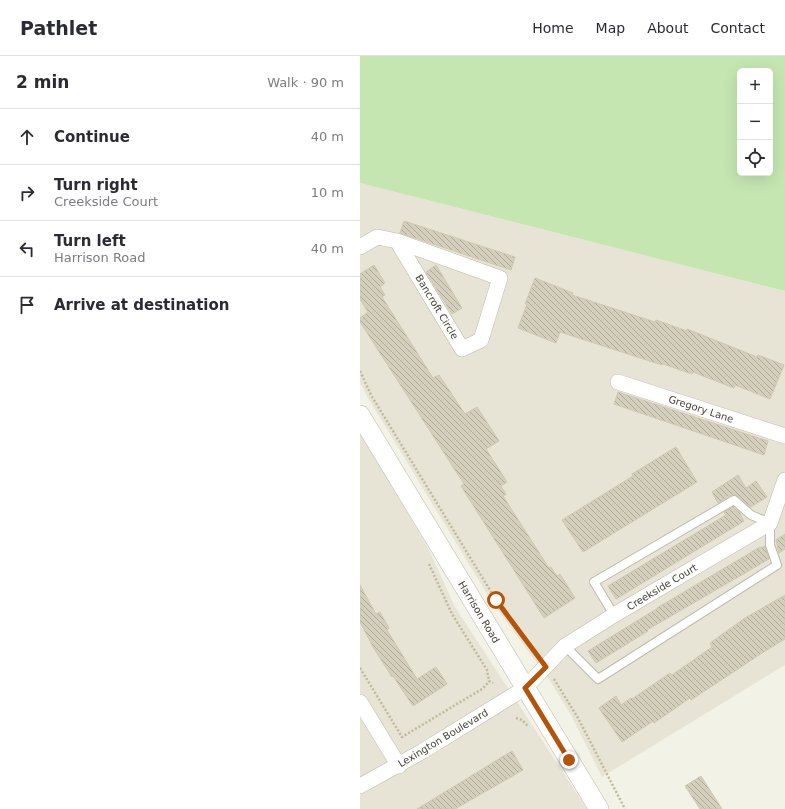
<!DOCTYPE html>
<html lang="en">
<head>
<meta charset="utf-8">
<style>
  :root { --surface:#fff; --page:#f2f2f3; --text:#2b2b33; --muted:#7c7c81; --line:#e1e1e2 }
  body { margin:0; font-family:"DejaVu Sans",sans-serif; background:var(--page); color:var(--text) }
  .controls { position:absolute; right:12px; top:12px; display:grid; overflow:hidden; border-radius:6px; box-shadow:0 4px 16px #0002 }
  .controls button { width:36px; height:36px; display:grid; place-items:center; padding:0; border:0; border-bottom:1px solid var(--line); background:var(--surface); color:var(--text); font:20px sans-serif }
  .stop { position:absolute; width:12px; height:12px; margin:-9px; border:3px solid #b45309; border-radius:50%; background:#fff }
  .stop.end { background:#b45309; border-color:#fff; box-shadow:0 1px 4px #0008 }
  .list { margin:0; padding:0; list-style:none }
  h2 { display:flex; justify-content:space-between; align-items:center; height:52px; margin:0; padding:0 16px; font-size:17px }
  h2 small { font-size:13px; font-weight:400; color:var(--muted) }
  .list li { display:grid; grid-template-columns:26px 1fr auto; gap:12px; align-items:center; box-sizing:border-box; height:56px; padding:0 16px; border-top:1px solid var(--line) }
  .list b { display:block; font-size:15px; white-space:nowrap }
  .list p { margin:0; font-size:13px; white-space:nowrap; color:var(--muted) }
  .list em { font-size:13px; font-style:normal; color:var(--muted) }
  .icon { flex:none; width:22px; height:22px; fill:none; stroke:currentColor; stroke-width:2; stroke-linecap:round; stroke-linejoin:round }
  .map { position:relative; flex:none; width:425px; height:753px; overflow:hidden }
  header { display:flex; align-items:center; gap:24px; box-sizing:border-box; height:56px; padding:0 20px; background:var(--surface); border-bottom:1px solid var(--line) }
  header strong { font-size:19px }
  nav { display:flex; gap:22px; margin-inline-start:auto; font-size:14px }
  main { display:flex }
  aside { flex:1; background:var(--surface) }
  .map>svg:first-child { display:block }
</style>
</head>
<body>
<header>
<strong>Pathlet</strong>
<nav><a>Home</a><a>Map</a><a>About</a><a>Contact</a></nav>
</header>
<main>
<aside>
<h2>2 min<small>Walk · 90 m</small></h2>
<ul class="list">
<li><svg class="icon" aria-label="ahead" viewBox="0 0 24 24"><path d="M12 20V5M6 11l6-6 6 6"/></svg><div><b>Continue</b></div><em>40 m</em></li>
<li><svg class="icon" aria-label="right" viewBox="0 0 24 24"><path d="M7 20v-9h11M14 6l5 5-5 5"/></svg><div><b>Turn right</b><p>Creekside Court</p></div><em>10 m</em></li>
<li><svg class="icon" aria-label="left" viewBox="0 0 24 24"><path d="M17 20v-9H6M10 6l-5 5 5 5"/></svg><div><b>Turn left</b><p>Harrison Road</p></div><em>40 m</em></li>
<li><svg class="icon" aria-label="arrive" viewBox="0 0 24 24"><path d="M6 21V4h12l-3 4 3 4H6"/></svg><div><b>Arrive at destination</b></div></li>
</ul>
</aside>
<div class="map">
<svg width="425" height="753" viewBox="0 0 425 753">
  <defs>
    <pattern id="building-back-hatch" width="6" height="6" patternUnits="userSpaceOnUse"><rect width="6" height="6" fill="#d4cfbd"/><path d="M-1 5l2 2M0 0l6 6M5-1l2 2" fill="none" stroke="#aeaa9a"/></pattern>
  </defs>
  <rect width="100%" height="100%" fill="#f3f2e7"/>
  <g fill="#e7e4d5">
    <path d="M0,127l425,108v374l-183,112 -30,-60 -22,-36 -58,-79 -124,-204 -8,-16z"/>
    <path d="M0,376l68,116 27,59 132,202h-227z"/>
  </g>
  <path fill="#c5e6b1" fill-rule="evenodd" d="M0,0h425v235l-425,-108zM380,15h30v102h-30z"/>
  <g fill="url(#building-back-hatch)" stroke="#cfc8b0">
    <path d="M44,165l111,36 -4,13 -111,-37z"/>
    <path d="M14,209l11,18 -5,4 5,8 -3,2 51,81 6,-3 26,39 12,-7 22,34 -13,8 21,33 -6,4 5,8 -3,2 46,72 2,-1 6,9 3,-2 15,24 -31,20 -83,-132 3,-2 -104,-162v-4l8,-6 -8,-13v-25z"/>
    <path d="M76,209l26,43 -10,6 -26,-42z"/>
    <path d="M175,222l38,15 -1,2 83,27 1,-2 31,11v-2l70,28 1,-2 26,10 -14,34 -35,-14 -1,3 -41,-16 -1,2 -29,-10 -1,1 -102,-33 -4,11 -38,-15 9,-24h-2z"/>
    <path d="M258,336l150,49 -4,14 -150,-51z"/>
    <path d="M316,391l21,35 -114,70 -21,-32 71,-44 -1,-2z"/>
    <path d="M378,419l8,13 10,-7 11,16 -16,10 -16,-12h-4l-13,8 -6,-11z"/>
    <path d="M373,451l8,7h-1l4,7 -128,78 -8,-13 118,-71 -2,-3z"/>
    <path d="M425,478v15l-6,4 -3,-13z"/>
    <path d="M405,490l4,13 -122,71 1,1 -52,32 -8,-12 70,-43h-1l103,-61v1z"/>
    <path d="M0,529l16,29 4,-2 9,16 -2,2 30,49 19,-12 11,17 -34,22 -20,-30 -1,1 -19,-30 -13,-25z"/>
    <path d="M425,539v44l-23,14 -71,47 -1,-2 -36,25 -1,-2 -31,21 -23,-34 17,-12 5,9 10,-7 1,1 38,-26 2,2 40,-28 -2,-4 35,-25z"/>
    <path d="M152,695l11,19 -68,39h-38z"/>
    <path d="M341,720l21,33h-22l-15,-23z"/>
  </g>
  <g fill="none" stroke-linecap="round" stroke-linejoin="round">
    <defs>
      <path id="service" d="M205,590l33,33 179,-114 -7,-20v-22l-19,-8 -17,-15 -140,82 20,33"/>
      <g id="minor">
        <path d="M0,191l17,-10 20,4 103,37 -19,62 -19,9 -65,-108"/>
        <path d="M258,326l167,54"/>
        <path d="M0,646l39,64"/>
        <path d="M0,730l63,-35 102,-63 40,-42 49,-31 156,-92 15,-43"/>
      </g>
      <path id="tertiary" d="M0,359l239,394"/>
    </defs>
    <use href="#service" stroke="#bebbaa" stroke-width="10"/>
    <use href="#minor" stroke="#bebbaa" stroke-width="16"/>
    <use href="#tertiary" stroke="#bebbaa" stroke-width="20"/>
    <g stroke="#bfb99c" stroke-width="2.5" stroke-dasharray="2 2" stroke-linecap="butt">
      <path d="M0,315l11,24 125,205 41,55"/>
      <path d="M69,508l23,50 35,56 2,11 4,2"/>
      <path d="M0,612l42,69 80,-48 4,-4 3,-4"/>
      <path d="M194,623l24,39 47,91"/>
      <path d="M156,662l6,2 6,6"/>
    </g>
    <use href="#service" stroke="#fff" stroke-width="8"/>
    <use href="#minor" stroke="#fff" stroke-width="15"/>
    <use href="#tertiary" stroke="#fff" stroke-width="19"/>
  </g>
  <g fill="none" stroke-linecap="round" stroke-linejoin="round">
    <path stroke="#b45309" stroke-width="5" d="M136,544l50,67 -21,21 44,72"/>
  </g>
  <g text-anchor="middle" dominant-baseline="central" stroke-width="3" stroke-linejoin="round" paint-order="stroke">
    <g font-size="10" fill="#464336" stroke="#fff">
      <text transform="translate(77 251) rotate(59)">Bancroft Circle</text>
      <text transform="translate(341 353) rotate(18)">Gregory Lane</text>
      <text transform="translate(302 531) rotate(-31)">Creekside Court</text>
      <text transform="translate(119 556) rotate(59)">Harrison Road</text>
      <text transform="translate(83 682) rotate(-31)">Lexington Boulevard</text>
    </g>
  </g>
</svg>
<div class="controls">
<button>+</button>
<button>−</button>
<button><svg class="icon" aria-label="locate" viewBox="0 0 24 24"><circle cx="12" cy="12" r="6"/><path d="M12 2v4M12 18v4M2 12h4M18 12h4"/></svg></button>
</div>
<div class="stop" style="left:136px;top:544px"></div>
<div class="stop end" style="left:209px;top:704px"></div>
</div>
</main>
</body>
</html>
